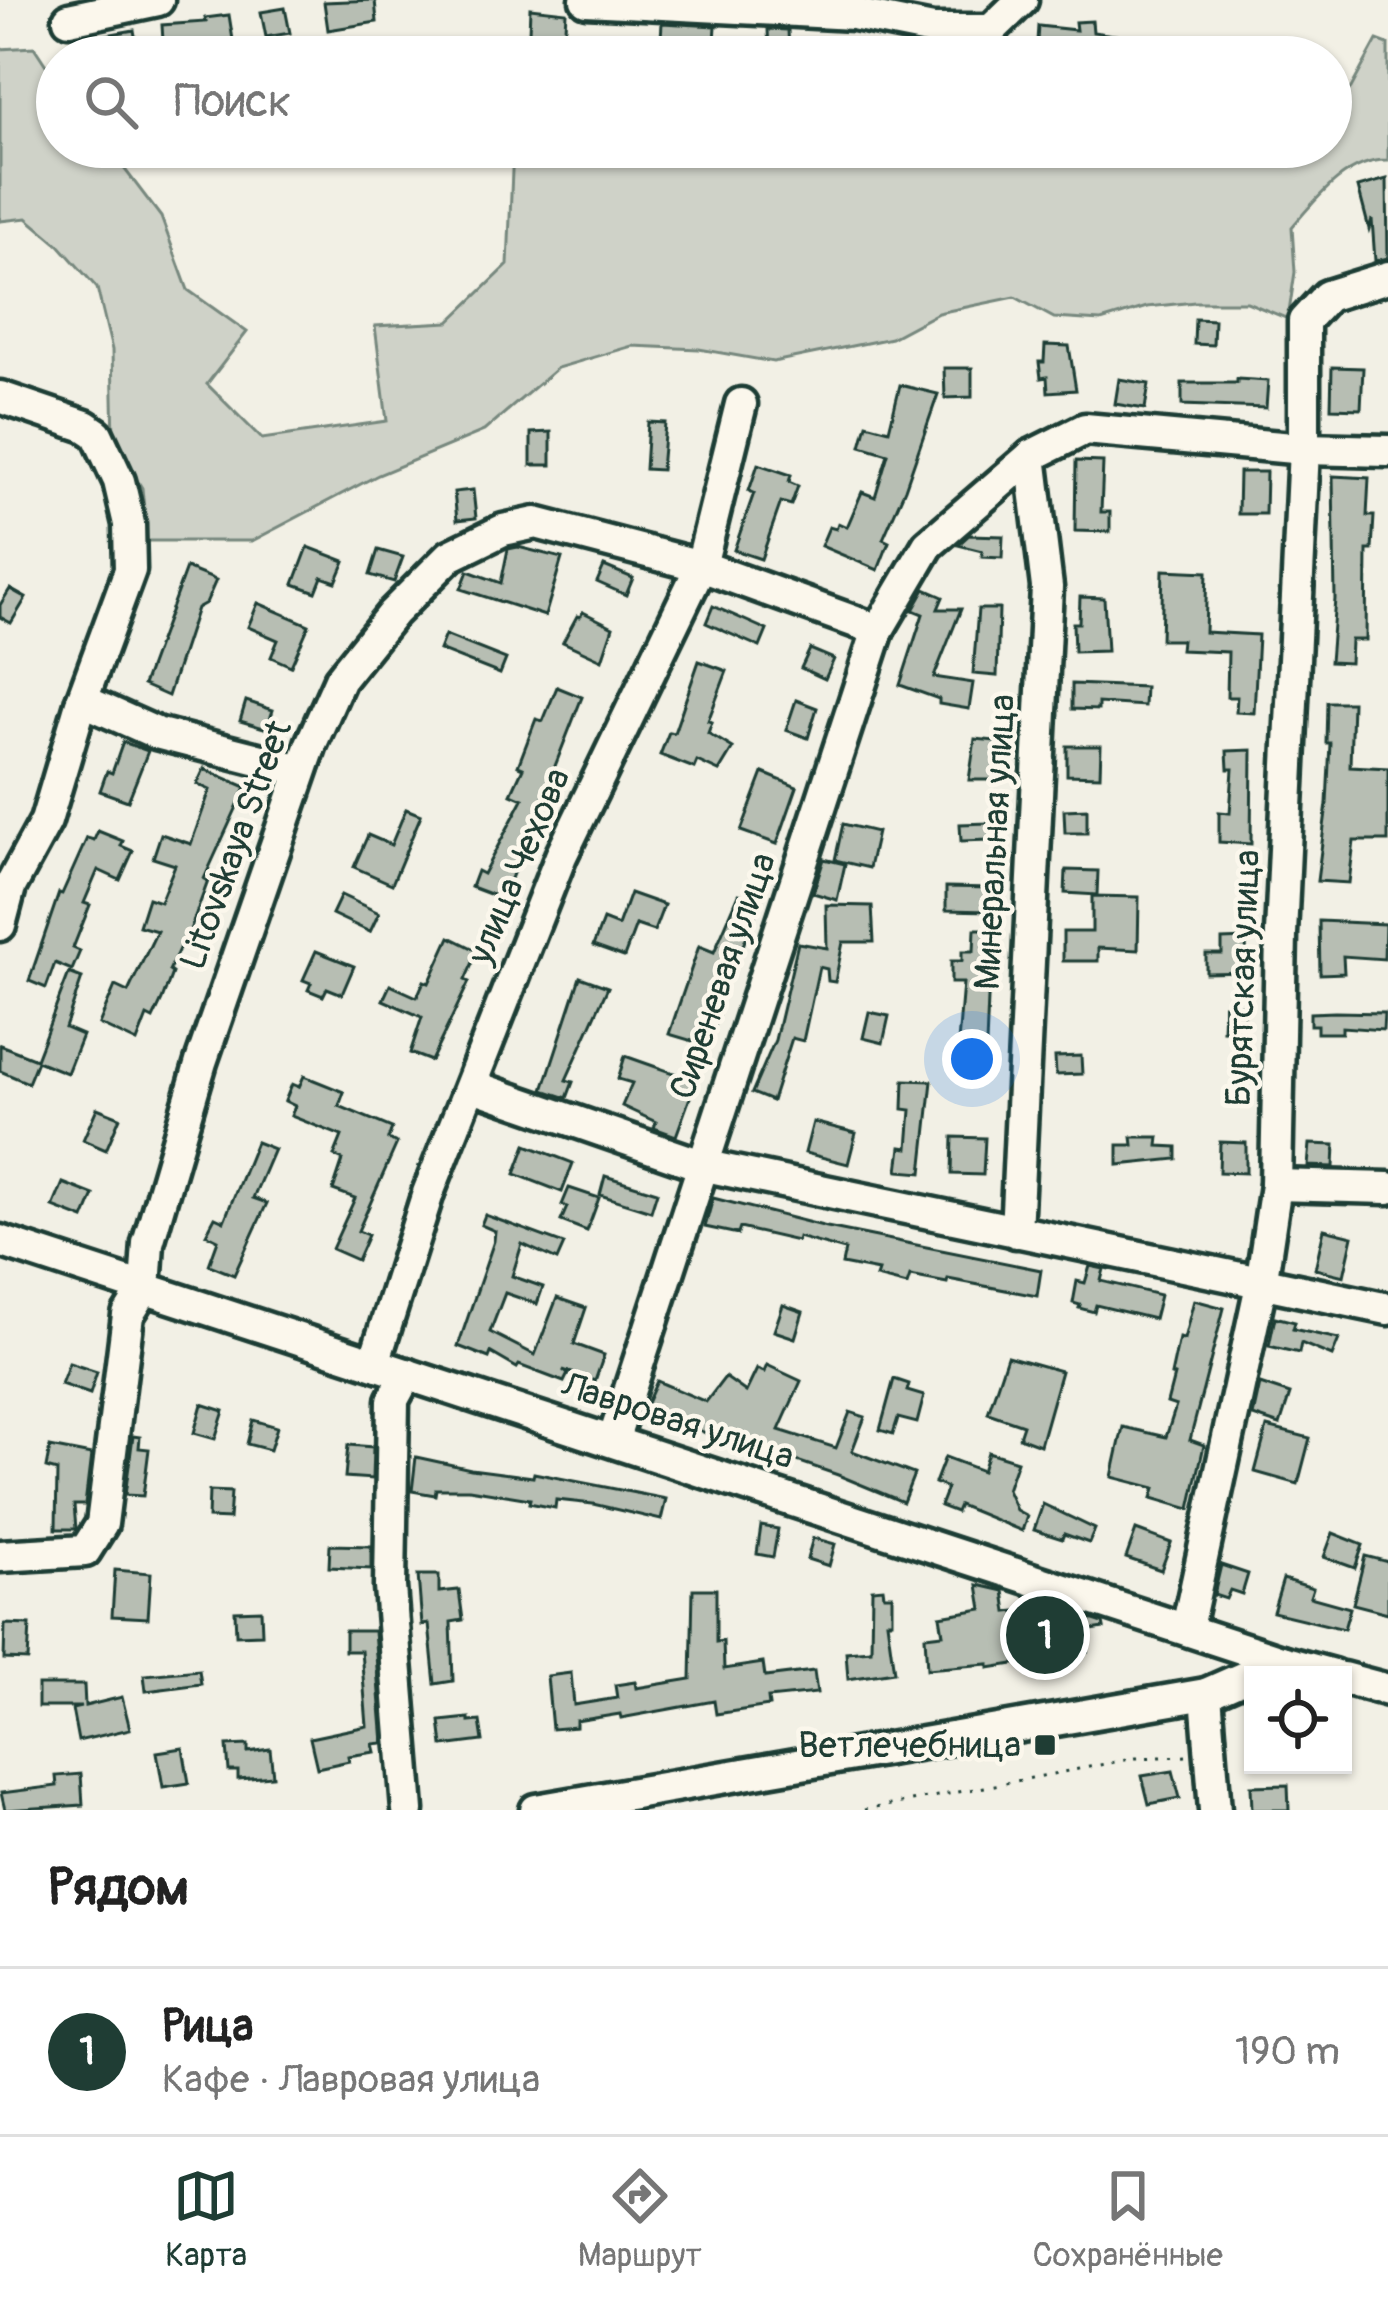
<!DOCTYPE html>
<html lang="ru">
<head>
<meta charset="utf-8">
<style>
  :root { --surface:#fff; --page:#f6f6f6; --text:#222; --muted:#767676; --line:#e0e0e0; --accent:#1f3d34 }
  body { margin:0; font-family:Pangolin,sans-serif; background:var(--page); color:var(--text) }
  .controls { position:absolute; right:36px; bottom:36px; display:grid; overflow:hidden; border-radius:0px; box-shadow:0 3px 9px #0004 }
  .controls button { width:108px; height:108px; display:grid; place-items:center; padding:0; border:0; border-bottom:3px solid var(--line); background:var(--surface); color:var(--text); font:60px sans-serif }
  .you { position:absolute; left:972px; top:1059px; width:42px; height:42px; margin:-30px; border:9px solid #fff; border-radius:50%; background:#1a73e8; box-shadow:0 0 0 18px #1a73e833 }
  .badge { display:grid; place-items:center; width:78px; height:78px; border-radius:50%; background:var(--accent); color:#fff; font-size:39px; font-weight:700 }
  .pin { position:absolute; translate:-50% -50%; border:6px solid #fff; box-shadow:0 3px 12px #0006 }
  .list { margin:0; padding:0; list-style:none }
  h2 { display:flex; justify-content:space-between; align-items:center; height:156px; margin:0; padding:0 48px; font-size:51px }
  h2 small { font-size:39px; font-weight:400; color:var(--muted) }
  .list li { display:grid; grid-template-columns:78px 1fr auto; gap:36px; align-items:center; box-sizing:border-box; height:168px; padding:0 48px; border-top:3px solid var(--line) }
  .list b { display:block; font-size:45px; white-space:nowrap }
  .list p { margin:0; font-size:39px; white-space:nowrap; color:var(--muted) }
  .list em { font-size:39px; font-style:normal; color:var(--muted) }
  .icon { flex:none; width:66px; height:66px; fill:none; stroke:currentColor; stroke-width:2; stroke-linecap:round; stroke-linejoin:round }
  .map { position:relative; flex:none; width:1388px; height:1810px; overflow:hidden }
  .search { position:absolute; background:var(--surface); box-shadow:0 3px 9px #0004; left:36px; right:36px; top:36px; height:132px; display:flex; align-items:center; gap:30px; box-sizing:border-box; padding:0 42px; border-radius:66px; color:var(--muted); font-size:45px }
  .sheet { height:324px; background:var(--surface) }
  nav { display:flex; justify-content:space-around; align-items:center; box-sizing:border-box; height:168px; border-top:3px solid var(--line); background:var(--surface); font-size:33px; color:var(--muted) }
  nav a { display:grid; justify-items:center; gap:6px }
  nav .on { color:var(--accent) }
  .map>svg:first-child { display:block }
</style>
</head>
<body>
<div class="map">
<svg width="1388" height="1810" viewBox="0 0 1388 1810">
  <rect width="100%" height="100%" fill="#f2f0e5"/>
  <filter id="ink" filterUnits="userSpaceOnUse"><feTurbulence type="fractalNoise" baseFrequency=".00833" numOctaves="2"/><feDisplacementMap in="SourceGraphic" scale="24" xChannelSelector="R" yChannelSelector="G"/><feConvolveMatrix kernelMatrix="1 2 1 2 8 2 1 2 1" color-interpolation-filters="sRGB"/></filter>
  <g filter="url(#ink)">
    <path fill="#cfd2c8" stroke="#77887e" stroke-width="3" d="M1377,40l11,4v116c-41,-1 -71,38 -96,67l3,45 -7,47 -41,-17h-52l-48,5 -46,14 -47,-3 -39,-21 -77,16 -47,25 -118,24 -74,-13 -67,-3 -75,22 -73,63 -106,44 -126,66h-105l-5,-53 -28,-46 -2,-92 -15,-62 -38,-43 -32,-27 -27,3v-172l34,-2 23,35v65h51l53,70 27,73 59,42 -40,52 55,55 125,-18 -12,-95 74,-4 59,-57 5,-118h818v-36l20,-23z"/>
    <g fill="#b7beb3" stroke="#1f3d34" stroke-width="3">
      <path d="M375,0l2,22 -49,8 -4,-28z"/>
      <path d="M285,8l5,25 -24,4 -5,-25z"/>
      <path d="M530,8l36,4 -2,32 -9,-1v14h-27z"/>
      <path d="M229,15l4,25 -46,6v11h-23l-2,-32 44,-3 -1,-4z"/>
      <path d="M1092,21l1,11 29,4 -1,9 -58,2 -1,10h-26l2,-31 38,4 -1,-8z"/>
      <path d="M662,23l54,3 -2,30 -54,-2z"/>
      <path d="M768,29l20,1 1,22h-20z"/>
      <path d="M134,30l4,23 -28,4 -4,-22z"/>
      <path d="M1387,179l1,79 -13,3 -3,-42 -3,10 -11,-42z"/>
      <path d="M1195,319l19,1 -1,25 -19,-1z"/>
      <path d="M1045,345l24,1 7,44 -28,2 -1,-15 -6,1 -2,-16h5z"/>
      <path d="M1332,367l31,1 -2,41 -30,-1z"/>
      <path d="M944,368h28v29l-27,1z"/>
      <path d="M1119,379l30,5 -4,25 -30,-5z"/>
      <path d="M1237,379l31,2 -2,27 -84,-3v-22h55z"/>
      <path d="M900,385l38,9 -33,95 -22,50 6,3 -11,28 -57,-24 8,-19 7,2 2,-6 9,4 15,-35 13,5 13,-43 -27,-8 6,-22 22,6z"/>
      <path d="M648,422l17,1 -4,47 -16,-1z"/>
      <path d="M551,432v33h-20v-32z"/>
      <path d="M1076,461l27,1 -2,50h9v20l-35,-1z"/>
      <path d="M758,464l33,11 -2,7 9,4 -7,19 -10,-3 -20,57 -27,-9 20,-57 -5,-2z"/>
      <path d="M1239,472h27l-1,42h-27z"/>
      <path d="M1333,476l36,2 -2,38h7l-2,34h-5l-1,90h-15l-1,23 -20,-1 5,-63z"/>
      <path d="M473,490l3,28 -19,2 -3,-28z"/>
      <path d="M969,535l34,1 -1,22 -20,-1v-6l-24,-6z"/>
      <path d="M308,547l37,14 -9,21 -14,-5 -6,15 -22,-8z"/>
      <path d="M518,547l44,11 -17,58 -84,-27 7,-18 33,12 7,-34z"/>
      <path d="M378,550l25,7 -9,25 -24,-7z"/>
      <path d="M604,566l29,12 -7,17 -29,-13z"/>
      <path d="M186,568l30,12 -10,23 -9,5 -29,88 -25,-11z"/>
      <path d="M1163,570l44,2 -2,60 53,3 -4,78 -18,-1 1,-15h-10l1,-45 -48,-2 1,-10h-20z"/>
      <path d="M10,589l16,9 -15,25 -11,-6v-12z"/>
      <path d="M925,589l18,8 -5,12h23l-27,68 39,6 -4,26 -30,-5v-5l-39,-14 23,-71 -10,-4z"/>
      <path d="M1080,597l24,1 3,53 -33,1 -1,-29h6z"/>
      <path d="M258,603l51,22 -18,41 -20,-9 7,-17 -30,-13z"/>
      <path d="M713,606l54,24 -7,17 -54,-24z"/>
      <path d="M978,609h21l-2,67 -24,-2z"/>
      <path d="M583,612l30,15 -11,33 -39,-18 14,-26 3,1z"/>
      <path d="M445,635l61,24 -6,15 -61,-24z"/>
      <path d="M810,649l24,10 -9,20 -24,-11z"/>
      <path d="M699,661l28,10 -19,50 4,1 -4,11 25,15 -14,23 -22,-10 -3,7 -34,-13 9,-23 5,1z"/>
      <path d="M1072,684l73,3 -1,19 -46,-3v7l-26,-1z"/>
      <path d="M557,687l25,10 -79,202 -32,-12 6,-16 6,3 40,-75 -12,-5 12,-26 -5,-2 18,-47 7,2z"/>
      <path d="M796,700l21,8 -9,30 -22,-8z"/>
      <path d="M246,701l27,9 -6,19 -27,-8z"/>
      <path d="M1327,702h25l-2,64 38,2v73h-34l-5,42 -32,-2 10,-77 3,-61h-4z"/>
      <path d="M975,739l21,2v39h-27z"/>
      <path d="M123,742l25,9 -20,50 -28,-10 7,-20 5,2z"/>
      <path d="M1067,746h34l-1,30 -33,-1z"/>
      <path d="M1252,750l-1,94 -32,-2v-30l11,1 3,-44h-5l-1,-18z"/>
      <path d="M204,769l42,18 -42,92 4,2 -22,60 -3,-1 -14,31 3,2 -10,27 -9,19 -6,-3 -10,26 -38,-18 16,-38 13,6 29,-61 -18,-5 9,-28 12,4 15,-37 -22,-7 8,-24 30,10 19,-54 -13,-6z"/>
      <path d="M763,773l34,14 -20,57 -36,-13z"/>
      <path d="M406,809l15,6 -29,69 -38,-17 14,-32 23,10z"/>
      <path d="M1087,809v24h-22l-1,-23z"/>
      <path d="M989,823l1,17 -29,1 -1,-17z"/>
      <path d="M843,824l34,8 -8,36 -34,-8z"/>
      <path d="M98,831l25,10 -2,5 12,5 -13,29 -22,-10 -14,33 6,2 -17,43 7,3 -8,19 -17,-7 -9,25 -17,-7 30,-88 3,1 25,-56 7,2z"/>
      <path d="M824,859l21,5 -8,36 -24,-7z"/>
      <path d="M1066,870l32,1 -1,24 -32,-2z"/>
      <path d="M946,887l45,1 -1,23 -44,-1z"/>
      <path d="M748,888l16,5 -24,60 -6,-2 -17,43 -5,15 7,3 -10,34 -40,-12 30,-88 15,6 25,-58 6,2z"/>
      <path d="M630,893l34,12 -10,26 -18,-6 -12,32 -31,-11 10,-26 15,6z"/>
      <path d="M341,895l38,18 -9,19 -38,-18z"/>
      <path d="M1092,896l47,1 -1,53 -40,-2v13h-35v-29h29z"/>
      <path d="M826,905l46,1 2,36h-31l-8,40 -7,-1 -1,-12 -8,-2 -16,74 -11,-3 -20,63 -20,-8 23,-53 23,-97 29,5z"/>
      <path d="M1319,921l66,3 -1,35 -41,-3 1,17 -24,1z"/>
      <path d="M975,929h16l-6,139 -29,-2 7,-83h-12v-22h11v-10h12z"/>
      <path d="M450,937l28,14 -13,29 4,2 -38,79 -21,-8 12,-36 -39,-17 7,-15 27,12 7,-16 5,2z"/>
      <path d="M1246,939l1,33 -41,1v-19h16v-14z"/>
      <path d="M316,951l38,15 -12,28 -15,-6 -4,8 -15,-6 3,-7 -8,-3z"/>
      <path d="M69,973l13,5 -17,50 17,7 -15,38 -30,-12 -9,22 -28,-12v-26l36,14z"/>
      <path d="M580,977l28,10 -42,93 7,2 -6,16 -24,-8z"/>
      <path d="M1224,1005l20,1 -1,25 -20,-1z"/>
      <path d="M869,1012l20,4 -6,27 -20,-5z"/>
      <path d="M1335,1012l49,1 -1,17 -41,-3v6h-25v-8h-7v-12z"/>
      <path d="M625,1056l71,25 -20,55 -22,-8 2,-6 -34,-16 10,-23 -14,-4z"/>
      <path d="M1081,1056l1,18 -26,1 -1,-18z"/>
      <path d="M304,1076l40,16 -5,14 53,22 -4,11 9,4 -39,88 10,4 -11,25 -25,-11 23,-51 -22,-8 10,-30 -9,-4 8,-20 -51,-20 4,-10 -10,-5 7,-17 7,3z"/>
      <path d="M904,1080l28,1 -10,92 -24,-2 3,-24 7,1 3,-38 -8,-1z"/>
      <path d="M97,1108l23,9 -14,33 -23,-10z"/>
      <path d="M813,1122l43,11 -8,31 -43,-11z"/>
      <path d="M953,1137l32,1 -2,37 -31,-1z"/>
      <path d="M1132,1137h27l-1,9 19,1v12l-59,6v-20h15z"/>
      <path d="M256,1142l18,7 -21,49 14,5 -33,72 -25,-10 9,-25 -12,-6 9,-17 9,4z"/>
      <path d="M1220,1142l26,1v30l-27,-1z"/>
      <path d="M1310,1144l25,1 -1,22 -26,-1z"/>
      <path d="M526,1145l47,18 -11,29 -47,-18z"/>
      <path d="M605,1176l52,16 -6,19 -51,-16z"/>
      <path d="M63,1183l31,12 -10,24 -31,-12z"/>
      <path d="M569,1188l30,10 -12,33 -26,-10 6,-14 -5,-2z"/>
      <path d="M713,1198l114,29 214,43 -4,26 -89,-17 -1,4 -37,-7 -3,9 -31,-8 2,-6 -36,-7 3,-14 -47,-13 -1,4 -57,-13 -2,6 -33,-7z"/>
      <path d="M485,1215l79,29 -7,16 -35,-16 -10,32 31,11 -6,17 -32,-11 -15,39 45,23 22,-57 29,10 -12,36 30,11 -9,26 -32,-11 5,4 -4,8 -45,-17 -2,3 -26,-15 -2,5 -31,-12 36,-105 1,-10 -14,-6z"/>
      <path d="M1324,1229l29,7 -9,40 -29,-7z"/>
      <path d="M1090,1266l14,3 -3,12 59,14 -6,24 -58,-14 -2,7 -15,-4 1,-3 -7,-2 4,-22 8,2z"/>
      <path d="M1194,1300l30,8 -34,132 14,5 -14,64 -38,-11 3,-10 -43,-11 11,-50 43,10 10,-31 -9,-3 7,-27 -3,-1 8,-37 5,1z"/>
      <path d="M783,1305l20,7 -8,26 -21,-7z"/>
      <path d="M1275,1317l20,5 -2,7 46,10 -7,17 -31,-13 -2,10 -30,-7z"/>
      <path d="M1007,1356l54,15 -21,74 -21,-8 4,-12 -35,-12z"/>
      <path d="M69,1363l28,9 -7,22 -29,-10z"/>
      <path d="M767,1365l34,16 -22,49 57,18 14,-36 15,5 -13,34 62,23 -11,28 -65,-27 -108,-37 -2,5 -52,-23 -3,5 -30,-13 14,-31 49,21 19,-25 21,15 11,-23 7,3z"/>
      <path d="M894,1379l15,5 -2,7 17,5 -7,27 -19,-5 -5,16 -13,-4z"/>
      <path d="M1260,1384l30,10 -10,31 -27,-9z"/>
      <path d="M202,1404l22,7 -9,28 -21,-6z"/>
      <path d="M253,1420l24,7 -7,23 -23,-6z"/>
      <path d="M1267,1427l43,11 -12,46 -43,-12z"/>
      <path d="M133,1436l7,1 -1,11 10,1 -6,47 -18,-1z"/>
      <path d="M348,1445l25,2 -1,32 -27,-2z"/>
      <path d="M50,1447l41,8 -6,50h-11l2,24h-20l1,-58 -11,-3z"/>
      <path d="M988,1452l29,9 -10,29 9,20 11,6 -5,15 -63,-26 -3,7 -16,-6 7,-18 -12,-5 10,-26 37,14z"/>
      <path d="M416,1457l55,12 62,8 1,-4 132,26 -5,21 -68,-16 -37,-4 -1,8 -26,-5 1,-4 -61,-10h-33l-1,6 -23,-4z"/>
      <path d="M209,1491l22,1 -2,27 -21,-1z"/>
      <path d="M1043,1504l52,25 -6,14 -25,-9 -2,5 -28,-9z"/>
      <path d="M761,1526l17,3 -5,28 -16,-3z"/>
      <path d="M1136,1530l35,13 -10,27 -35,-12z"/>
      <path d="M1333,1533l30,12 -8,23 -31,-11z"/>
      <path d="M813,1538l22,6 -6,22 -22,-7z"/>
      <path d="M330,1545l41,1v23l-42,-2z"/>
      <path d="M1365,1556l23,6v51l-35,-9z"/>
      <path d="M1221,1565l27,9 -6,20 -12,-4 -4,9 -12,-4z"/>
      <path d="M115,1570l36,3 -3,45 -36,-2z"/>
      <path d="M418,1575h21v17l20,-2 4,30 -12,2 2,59 -18,3 -6,-60 -7,1z"/>
      <path d="M1283,1579l30,9 -3,9 40,11 -6,21 -71,-17z"/>
      <path d="M978,1585l26,6 3,21 47,-5 49,16 1,5 -19,3 3,21 -99,16v-4l-62,5 -2,-33 18,-2 -3,-18 42,-7z"/>
      <path d="M883,1588l1,7h8v26h-5l7,51 -46,7 -2,-27 25,-2 1,-61z"/>
      <path d="M693,1589h23v53l7,-1 1,28 39,-6 2,14 49,-6 3,22 -49,5 1,8 -53,8 -2,-13 -93,17 -1,-4 -44,7v6l-24,2 -5,-53 24,-3 3,32 43,-7 -2,-13 20,-3 1,6 55,-9z"/>
      <path d="M261,1610l1,24 -26,1 -1,-24z"/>
      <path d="M5,1624l25,1 -2,35 -24,-1z"/>
      <path d="M345,1631h29l9,112 -10,1 2,8 -27,4 1,5 -32,7 -7,-30 57,-12 -6,-75h-16z"/>
      <path d="M199,1670l2,14 -55,7 -2,-16z"/>
      <path d="M38,1685h46l1,21 37,-9 8,32 -52,12 -6,-32 9,-2h-43z"/>
      <path d="M469,1718v4l11,-1 3,20 -40,5 -3,-25z"/>
      <path d="M248,1745v7l22,-3 3,27 -35,3v-8h-9l-2,-25z"/>
      <path d="M183,1748l6,35 -26,4 -6,-35z"/>
      <path d="M1173,1771l7,27 -31,6 -7,-28z"/>
      <path d="M81,1774l2,31 -78,5 -4,-17 56,-7 -1,-10z"/>
      <path d="M1288,1785l1,25h-37l-1,-24z"/>
    </g>
    <g fill="none" stroke-linecap="round" stroke-linejoin="round">
      <defs>
        <g id="minor">
          <path d="M586,0l267,14 80,16h58l31,-30"/>
          <path d="M69,19l89,-19"/>
          <path d="M0,397l85,29 12,8 22,47 10,43 1,46 -48,130 -36,121 -36,66 -10,38"/>
          <path d="M82,700l74,33 145,37"/>
          <path d="M473,1086l228,79 687,144"/>
          <path d="M1276,1185l112,3"/>
          <path d="M1016,1232l31,-645 -16,-131"/>
          <path d="M0,1241l1281,420 52,14"/>
          <path d="M374,1363l54,-170 133,-337 140,-290 40,-162"/>
          <path d="M407,1374l-14,26 -3,187 18,223"/>
          <path d="M613,1441l265,-811 50,-85 103,-89 54,-27 219,20 84,2"/>
          <path d="M0,1556l85,-5 17,-27 26,-209 17,-27 3,-45 53,-181 110,-318 29,-65 53,-66 57,-57 53,-26 33,-7 165,43 177,64"/>
          <path d="M1187,1628l74,-343 15,-100 5,-251 23,-485v-128l23,-25 61,-19"/>
          <path d="M1343,1678l45,12"/>
          <path d="M1206,1694l9,116"/>
          <path d="M536,1810l670,-116 75,-33"/>
        </g>
      </defs>
      <use href="#minor" stroke="#1f3d34" stroke-width="39"/>
      <path stroke="#1f3d34" stroke-width="3" stroke-dasharray="3 9" stroke-linecap="butt" d="M864,1810l272,-52 51,-2"/>
      <use href="#minor" stroke="#fbf7ec" stroke-width="30"/>
    </g>
  </g>
  <rect fill="#1f3d34" stroke="#fbf7ec" stroke-width="4.5" x="1033" y="1733" width="24" height="24" rx="6"/>
  <g text-anchor="middle" dominant-baseline="central" stroke-width="9" stroke-linejoin="round" paint-order="stroke">
    <g font-size="36" fill="#1f3d34" stroke="#fbf7ec">
      <text transform="translate(995 842) rotate(-87)">Минеральная улица</text>
      <text transform="translate(236 845) rotate(-70)">Litovskaya Street</text>
      <text transform="translate(519 866) rotate(-67)">улица Чехова</text>
      <text transform="translate(723 976) rotate(-71)">Сиреневая улица</text>
      <text transform="translate(1243 978) rotate(-88)">Бурятская улица</text>
      <text transform="translate(678 1421) rotate(18)">Лавровая улица</text>
    </g>
    <g font-size="36" fill="#1f3d34" stroke="#fbf7ec" text-anchor="end">
      <text x="1021" y="1745">Ветлечебница</text>
    </g>
  </g>
</svg>
<div class="controls">
<button><svg class="icon" aria-label="locate" viewBox="0 0 24 24"><circle cx="12" cy="12" r="6"/><path d="M12 2v4M12 18v4M2 12h4M18 12h4"/></svg></button>
</div>
<div class="you"></div>
<div class="pin badge" style="left:1045px;top:1635px">1</div>
<div class="search"><svg class="icon" aria-label="search" viewBox="0 0 24 24"><circle cx="10" cy="10" r="6"/><path d="M15 15l6 6"/></svg>Поиск</div>
</div>
<section class="sheet">
<h2>Рядом<small></small></h2>
<ul class="list">
<li><span class="badge">1</span><div><b>Рица</b><p>Кафе · Лавровая улица</p></div><em>190 m</em></li>
</ul>
</section>
<nav>
<a class="on"><svg class="icon" aria-label="map" viewBox="0 0 24 24"><path d="M3 6l6-2 6 2 6-2v14l-6 2-6-2-6 2zM9 4v14M15 6v14"/></svg>Карта</a>
<a><svg class="icon" aria-label="directions" viewBox="0 0 24 24"><path d="M12 3l9 9-9 9-9-9zM9 14v-3h6M13 9l2 2-2 2"/></svg>Маршрут</a>
<a><svg class="icon" aria-label="saved" viewBox="0 0 24 24"><path d="M7 4h10v16l-5-4-5 4z"/></svg>Сохранённые</a>
</nav>
</body>
</html>
